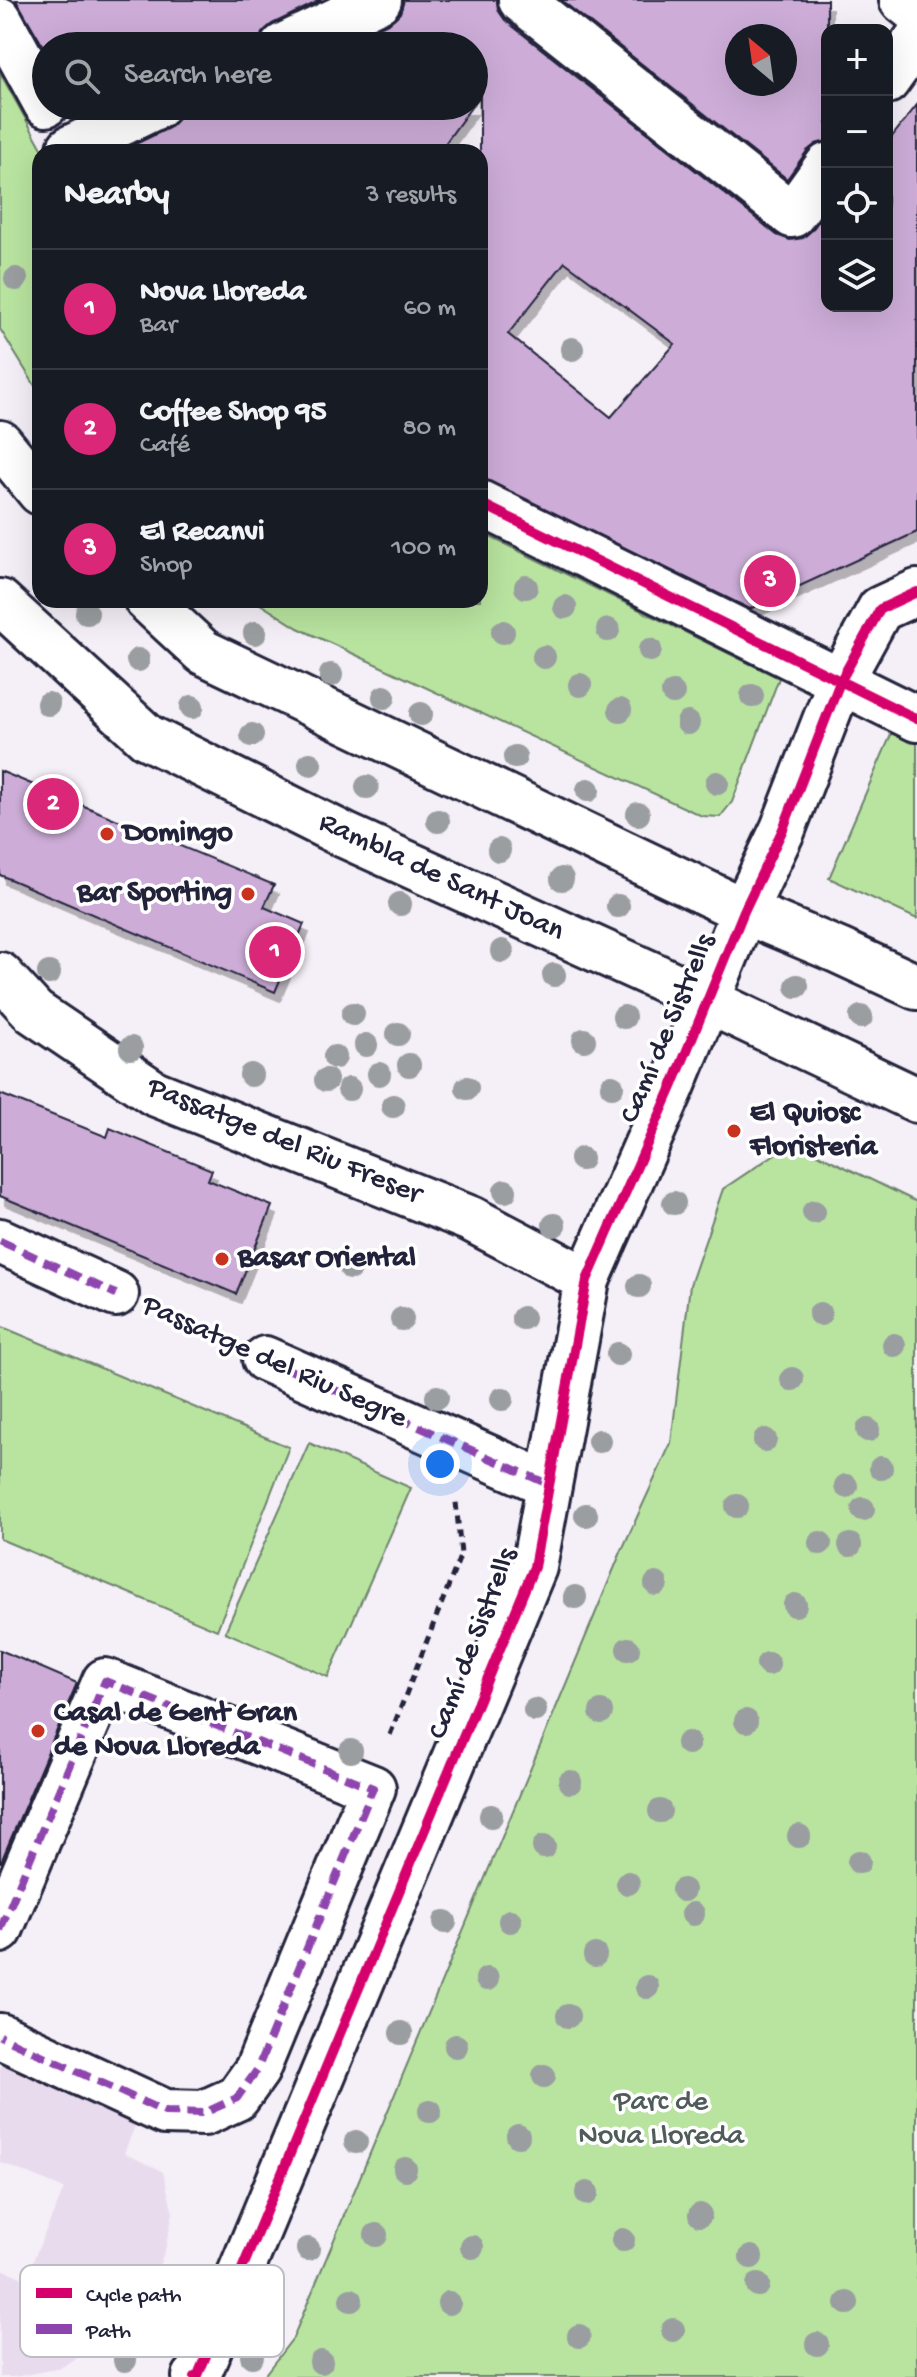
<!DOCTYPE html>
<html lang="en">
<head>
<meta charset="utf-8">
<style>
  :root { --surface:#171b24; --page:#20242c; --text:#f1f3f6; --muted:#9ea1a6; --line:#363941; --accent:#db2777 }
  body { margin:0; font-family:"Gochi Hand",sans-serif; background:var(--page); color:var(--text) }
  .controls { position:absolute; right:24px; top:24px; display:grid; overflow:hidden; border-radius:16px; box-shadow:0 8px 32px #0002 }
  .controls button { width:72px; height:72px; display:grid; place-items:center; padding:0; border:0; border-bottom:2px solid var(--line); background:var(--surface); color:var(--text); font:40px sans-serif }
  .compass { position:absolute; left:725px; top:24px; width:72px; height:72px; border-radius:50%; background:var(--surface); box-shadow:0 8px 32px #0002; rotate:331deg }
  .you { position:absolute; left:440px; top:1464px; width:28px; height:28px; margin:-20px; border:6px solid #fff; border-radius:50%; background:#1a73e8; box-shadow:0 0 0 12px #1a73e833 }
  .badge { display:grid; place-items:center; width:52px; height:52px; border-radius:50%; background:var(--accent); color:#fff; font-size:26px; font-weight:700 }
  .pin { position:absolute; translate:-50% -50%; border:4px solid #fff; box-shadow:0 2px 8px #0006 }
  .list { margin:0; padding:0; list-style:none }
  h2 { display:flex; justify-content:space-between; align-items:center; height:104px; margin:0; padding:0 32px; font-size:34px }
  h2 small { font-size:26px; font-weight:400; color:var(--muted) }
  .list li { display:grid; grid-template-columns:52px 1fr auto; gap:24px; align-items:center; box-sizing:border-box; height:120px; padding:0 32px; border-top:2px solid var(--line) }
  .list b { display:block; font-size:30px; white-space:nowrap }
  .list p { margin:0; font-size:26px; white-space:nowrap; color:var(--muted) }
  .list em { font-size:26px; font-style:normal; color:var(--muted) }
  .icon { flex:none; width:44px; height:44px; fill:none; stroke:currentColor; stroke-width:2; stroke-linecap:round; stroke-linejoin:round }
  .map { position:relative; flex:none; width:917px; height:2377px; overflow:hidden }
  .search { position:absolute; background:var(--surface); box-shadow:0 8px 32px #0002; left:32px; top:32px; width:456px; height:88px; display:flex; align-items:center; gap:20px; box-sizing:border-box; padding:0 28px; border-radius:44px; color:var(--muted); font-size:30px }
  .panel { position:absolute; background:var(--surface); box-shadow:0 8px 32px #0002; left:32px; top:144px; width:456px; height:464px; border-radius:24px }
  .map>svg:first-child { display:block }
</style>
</head>
<body>
<div class="map">
<svg width="917" height="2377" viewBox="0 0 917 2377">
  <defs>
    <filter id="shadow"><feDropShadow dx="5" dy="9" stdDeviation="0" flood-color="#0004"/></filter>
  </defs>
  <rect width="100%" height="100%" fill="#f5eff7"/>
  <filter id="ink" filterUnits="userSpaceOnUse"><feTurbulence type="fractalNoise" baseFrequency=".0125" numOctaves="2"/><feDisplacementMap in="SourceGraphic" scale="16" xChannelSelector="R" yChannelSelector="G"/><feConvolveMatrix kernelMatrix="1 2 1 2 8 2 1 2 1" color-interpolation-filters="sRGB"/></filter>
  <g filter="url(#ink)">
    <path fill="#e9dbee" d="M0,2051l141,60 -17,42 39,19 10,41 -8,37 -20,53 -34,35 -51,30 -46,9h-14v-109l25,11 39,-90 -64,-27z"/>
    <g fill="#b9e4a0" stroke="#6e836e" stroke-width="2">
      <path d="M0,73l44,79h-4v242l-40,-65z"/>
      <path d="M480,532l299,146 -47,124 -12,15 -18,-1 -404,-188 -44,-28h226z"/>
      <path d="M893,730l24,12v177l-88,-41z"/>
      <path d="M793,1142l124,60v1175h-654l30,-39 328,-786 50,-109 19,-158 33,-96z"/>
      <path d="M0,1326l289,121 -72,183 -217,-91z"/>
      <path d="M309,1443l102,45 -83,189 -103,-45z"/>
    </g>
    <g fill="#cdadd8" stroke="#22223b" stroke-width="2" fill-rule="evenodd" filter="url(#shadow)">
      <path d="M16,0h305l-49,24 -10,9 -4,13h-212v5z"/>
      <path d="M404,0h93l1,10 7,10 272,215 13,5 13,-2 9,-8 15,-21v97h60v-163l30,-38v427l-167,77 -270,-132v-381l-6,8v-58h-133l49,-24 10,-9zM565,262l110,82 -64,73 -103,-83z"/>
      <path d="M561,0h266v141l-11,3 -9,7 -20,28zM737,36h48v48h-48z"/>
      <path d="M182,106h290l-33,46h-320l50,-24 9,-9z"/>
      <path d="M0,771l274,114 -10,22 40,17 -29,68 -275,-117z"/>
      <path d="M0,1094l107,43 3,-9 102,42 -4,10 64,26 -36,88 -236,-98z"/>
      <path d="M0,1650l77,33 -76,179h-1z"/>
    </g>
    <g fill="none" stroke-linecap="round" stroke-linejoin="round">
      <defs>
        <g id="street">
          <path d="M521,0l271,215 35,-49"/>
          <path d="M902,0l15,12"/>
          <path d="M0,20l46,84"/>
          <path d="M283,46l96,-46"/>
          <path d="M887,81l30,-42"/>
          <path d="M70,148l87,-42"/>
          <path d="M0,443l40,49"/>
          <path d="M480,503l437,216"/>
          <path d="M147,600l56,52 541,259 95,40 78,36"/>
          <path d="M0,602l147,135 197,98 307,139 266,126"/>
          <path d="M0,975l34,37 120,81 317,126 116,61"/>
          <path d="M0,1241l116,53"/>
          <path d="M265,1359l283,125"/>
          <path d="M0,1930l105,-249 268,107 -116,282 -20,28 -33,15 -39,-1 -165,-76"/>
          <path d="M195,2377l3,-2 336,-808 53,-287 85,-193 72,-176 39,-82 57,-147 40,-73 37,-17"/>
        </g>
      </defs>
      <use href="#street" stroke="#22223b" stroke-width="50"/>
      <g stroke="#22223b" stroke-width="5" stroke-dasharray="8 6" stroke-linecap="butt">
        <path d="M164,1315l53,23"/>
        <path d="M390,1735l71,-181 -5,-52"/>
      </g>
      <use href="#street" stroke="#fff" stroke-width="44"/>
      <g stroke="#8e44ad" stroke-width="8" stroke-dasharray="16 8" stroke-linecap="butt">
        <path d="M0,1241l116,53"/>
        <path d="M265,1359l283,125"/>
        <path d="M0,1930l105,-249 268,107 -116,282 -20,28 -33,15 -39,-1 -165,-76"/>
      </g>
      <defs>
        <g id="cycleway">
          <path d="M480,503l437,216"/>
          <path d="M195,2377l3,-2 336,-808 53,-287 85,-193 72,-176 39,-82 57,-147 40,-73 37,-17"/>
        </g>
      </defs>
      <use href="#cycleway" stroke="#fff" stroke-width="15"/>
      <use href="#cycleway" stroke="#d6006c" stroke-width="10"/>
    </g>
    <g fill="#9a9ea0">
      <circle cx="16" cy="279" r="12"/>
      <circle cx="572" cy="349" r="12"/>
      <circle cx="526" cy="587" r="12"/>
      <circle cx="565" cy="607" r="12"/>
      <circle cx="87" cy="613" r="12"/>
      <circle cx="608" cy="630" r="12"/>
      <circle cx="503" cy="632" r="12"/>
      <circle cx="255" cy="633" r="12"/>
      <circle cx="650" cy="650" r="12"/>
      <circle cx="544" cy="657" r="12"/>
      <circle cx="138" cy="660" r="12"/>
      <circle cx="331" cy="675" r="12"/>
      <circle cx="580" cy="685" r="12"/>
      <circle cx="673" cy="693" r="12"/>
      <circle cx="752" cy="696" r="12"/>
      <circle cx="384" cy="697" r="12"/>
      <circle cx="48" cy="704" r="12"/>
      <circle cx="192" cy="707" r="12"/>
      <circle cx="620" cy="710" r="12"/>
      <circle cx="421" cy="714" r="12"/>
      <circle cx="688" cy="723" r="12"/>
      <circle cx="252" cy="735" r="12"/>
      <circle cx="515" cy="757" r="12"/>
      <circle cx="310" cy="764" r="12"/>
      <circle cx="717" cy="783" r="12"/>
      <circle cx="367" cy="787" r="12"/>
      <circle cx="588" cy="790" r="12"/>
      <circle cx="638" cy="814" r="12"/>
      <circle cx="438" cy="821" r="12"/>
      <circle cx="499" cy="850" r="12"/>
      <circle cx="562" cy="879" r="12"/>
      <circle cx="400" cy="904" r="12"/>
      <circle cx="618" cy="906" r="12"/>
      <circle cx="502" cy="951" r="12"/>
      <circle cx="49" cy="973" r="12"/>
      <circle cx="554" cy="975" r="12"/>
      <circle cx="797" cy="986" r="12"/>
      <circle cx="353" cy="1014" r="12"/>
      <circle cx="624" cy="1017" r="12"/>
      <circle cx="861" cy="1017" r="12"/>
      <circle cx="398" cy="1034" r="12"/>
      <circle cx="584" cy="1040" r="12"/>
      <circle cx="366" cy="1045" r="12"/>
      <circle cx="131" cy="1048" r="12"/>
      <circle cx="335" cy="1057" r="12"/>
      <circle cx="409" cy="1065" r="12"/>
      <circle cx="379" cy="1074" r="12"/>
      <circle cx="251" cy="1075" r="12"/>
      <circle cx="326" cy="1080" r="12"/>
      <circle cx="612" cy="1086" r="12"/>
      <circle cx="467" cy="1088" r="12"/>
      <circle cx="349" cy="1089" r="12"/>
      <circle cx="393" cy="1106" r="12"/>
      <circle cx="581" cy="1159" r="12"/>
      <circle cx="505" cy="1191" r="12"/>
      <circle cx="674" cy="1203" r="12"/>
      <circle cx="814" cy="1212" r="12"/>
      <circle cx="554" cy="1225" r="12"/>
      <circle cx="351" cy="1268" r="12"/>
      <circle cx="639" cy="1286" r="12"/>
      <circle cx="820" cy="1314" r="12"/>
      <circle cx="523" cy="1318" r="12"/>
      <circle cx="402" cy="1319" r="12"/>
      <circle cx="894" cy="1345" r="12"/>
      <circle cx="618" cy="1354" r="12"/>
      <circle cx="792" cy="1379" r="12"/>
      <circle cx="437" cy="1397" r="12"/>
      <circle cx="502" cy="1399" r="12"/>
      <circle cx="868" cy="1430" r="12"/>
      <circle cx="765" cy="1440" r="12"/>
      <circle cx="599" cy="1441" r="12"/>
      <circle cx="881" cy="1468" r="12"/>
      <circle cx="846" cy="1486" r="12"/>
      <circle cx="737" cy="1506" r="12"/>
      <circle cx="863" cy="1509" r="12"/>
      <circle cx="586" cy="1515" r="12"/>
      <circle cx="820" cy="1543" r="12"/>
      <circle cx="850" cy="1545" r="12"/>
      <circle cx="656" cy="1584" r="12"/>
      <circle cx="575" cy="1597" r="12"/>
      <circle cx="795" cy="1605" r="12"/>
      <circle cx="628" cy="1649" r="12"/>
      <circle cx="768" cy="1664" r="12"/>
      <circle cx="535" cy="1710" r="12"/>
      <circle cx="601" cy="1712" r="12"/>
      <circle cx="746" cy="1721" r="12"/>
      <circle cx="688" cy="1743" r="12"/>
      <circle cx="351" cy="1751" r="12"/>
      <circle cx="570" cy="1782" r="12"/>
      <circle cx="660" cy="1811" r="12"/>
      <circle cx="491" cy="1816" r="12"/>
      <circle cx="799" cy="1836" r="12"/>
      <circle cx="544" cy="1847" r="12"/>
      <circle cx="859" cy="1862" r="12"/>
      <circle cx="628" cy="1883" r="12"/>
      <circle cx="683" cy="1890" r="12"/>
      <circle cx="693" cy="1914" r="12"/>
      <circle cx="510" cy="1921" r="12"/>
      <circle cx="445" cy="1922" r="12"/>
      <circle cx="595" cy="1955" r="12"/>
      <circle cx="487" cy="1979" r="12"/>
      <circle cx="647" cy="1987" r="12"/>
      <circle cx="568" cy="2016" r="12"/>
      <circle cx="401" cy="2033" r="12"/>
      <circle cx="456" cy="2046" r="12"/>
      <circle cx="544" cy="2076" r="12"/>
      <circle cx="430" cy="2111" r="12"/>
      <circle cx="518" cy="2136" r="12"/>
      <circle cx="356" cy="2142" r="12"/>
      <circle cx="405" cy="2169" r="12"/>
      <circle cx="587" cy="2193" r="12"/>
      <circle cx="700" cy="2215" r="12"/>
      <circle cx="376" cy="2235" r="12"/>
      <circle cx="623" cy="2240" r="12"/>
      <circle cx="472" cy="2247" r="12"/>
      <circle cx="308" cy="2249" r="12"/>
      <circle cx="751" cy="2257" r="12"/>
      <circle cx="758" cy="2285" r="12"/>
      <circle cx="351" cy="2300" r="12"/>
      <circle cx="449" cy="2303" r="12"/>
      <circle cx="847" cy="2303" r="12"/>
      <circle cx="673" cy="2330" r="12"/>
      <circle cx="579" cy="2336" r="12"/>
      <circle cx="817" cy="2344" r="12"/>
      <circle cx="252" cy="2356" r="12"/>
      <circle cx="125" cy="2360" r="12"/>
      <circle cx="321" cy="2362" r="12"/>
    </g>
  </g>
  <g fill="#c8321e" stroke="#fff" stroke-width="3">
    <circle cx="107" cy="834" r="8"/>
    <circle cx="248" cy="894" r="8"/>
    <circle cx="734" cy="1131" r="8"/>
    <circle cx="222" cy="1259" r="8"/>
    <circle cx="38" cy="1731" r="8"/>
  </g>
  <g text-anchor="middle" dominant-baseline="central" stroke-width="7" stroke-linejoin="round" paint-order="stroke">
    <g font-size="30" font-weight="bold" fill="#22223b" stroke="#fff" text-anchor="start">
      <text x="123" y="834">Domingo</text>
      <text x="232" y="894" text-anchor="end">Bar Sporting</text>
      <text x="750" y="1114">El Quiosc<tspan x="750" dy="34">Floristeria</tspan></text>
      <text x="238" y="1259">Basar Oriental</text>
      <text x="54" y="1714">Casal de Gent Gran<tspan x="54" dy="34">de Nova Lloreda</tspan></text>
    </g>
    <g font-size="30" fill="#22223b" stroke="#fff">
      <text transform="translate(441 878) rotate(25)">Rambla de Sant Joan</text>
      <text transform="translate(669 1029) rotate(-67)">Camí de Sistrells</text>
      <text transform="translate(284 1142) rotate(22)">Passatge del Riu Freser</text>
      <text transform="translate(274 1363) rotate(24)">Passatge del Riu Segre</text>
      <text transform="translate(474 1644) rotate(-69)">Camí de Sistrells</text>
    </g>
    <g font-size="30" fill="#4f5c59" stroke="#fff">
      <text x="661" y="2103">Parc de<tspan x="661" dy="34">Nova Lloreda</tspan></text>
    </g>
  </g>
  <rect x="20" y="2265" width="264" height="92" rx="12" fill="#fff" stroke="#bdbdc4" stroke-width="2"/>
  <rect x="36" y="2288" width="36" height="10" fill="#d6006c"/>
  <rect x="36" y="2324" width="36" height="10" fill="#8e44ad"/>
  <g font-size="22" fill="#22223b">
    <text x="86" y="2301">Cycle path</text>
    <text x="86" y="2337">Path</text>
  </g>
</svg>
<div class="controls">
<button>+</button>
<button>−</button>
<button><svg class="icon" aria-label="locate" viewBox="0 0 24 24"><circle cx="12" cy="12" r="6"/><path d="M12 2v4M12 18v4M2 12h4M18 12h4"/></svg></button>
<button><svg class="icon" aria-label="layers" viewBox="0 0 24 24"><path d="M12 4l9 5-9 5-9-5zM3 14l9 5 9-5"/></svg></button>
</div>
<svg class="compass" viewBox="-18 -18 36 36"><path d="M0-13l5 13h-10z" fill="#e53935"/><path d="M0 13l5-13h-10z" fill="#9ea1a6"/></svg>
<div class="you"></div>
<div class="pin badge" style="left:275px;top:952px">1</div>
<div class="pin badge" style="left:53px;top:804px">2</div>
<div class="pin badge" style="left:770px;top:581px">3</div>
<div class="search"><svg class="icon" aria-label="search" viewBox="0 0 24 24"><circle cx="10" cy="10" r="6"/><path d="M15 15l6 6"/></svg>Search here</div>
<section class="panel">
<h2>Nearby<small>3 results</small></h2>
<ul class="list">
<li><span class="badge">1</span><div><b>Nova Lloreda</b><p>Bar</p></div><em>60 m</em></li>
<li><span class="badge">2</span><div><b>Coffee Shop 95</b><p>Café</p></div><em>80 m</em></li>
<li><span class="badge">3</span><div><b>El Recanvi</b><p>Shop</p></div><em>100 m</em></li>
</ul>
</section>
</div>
</body>
</html>
